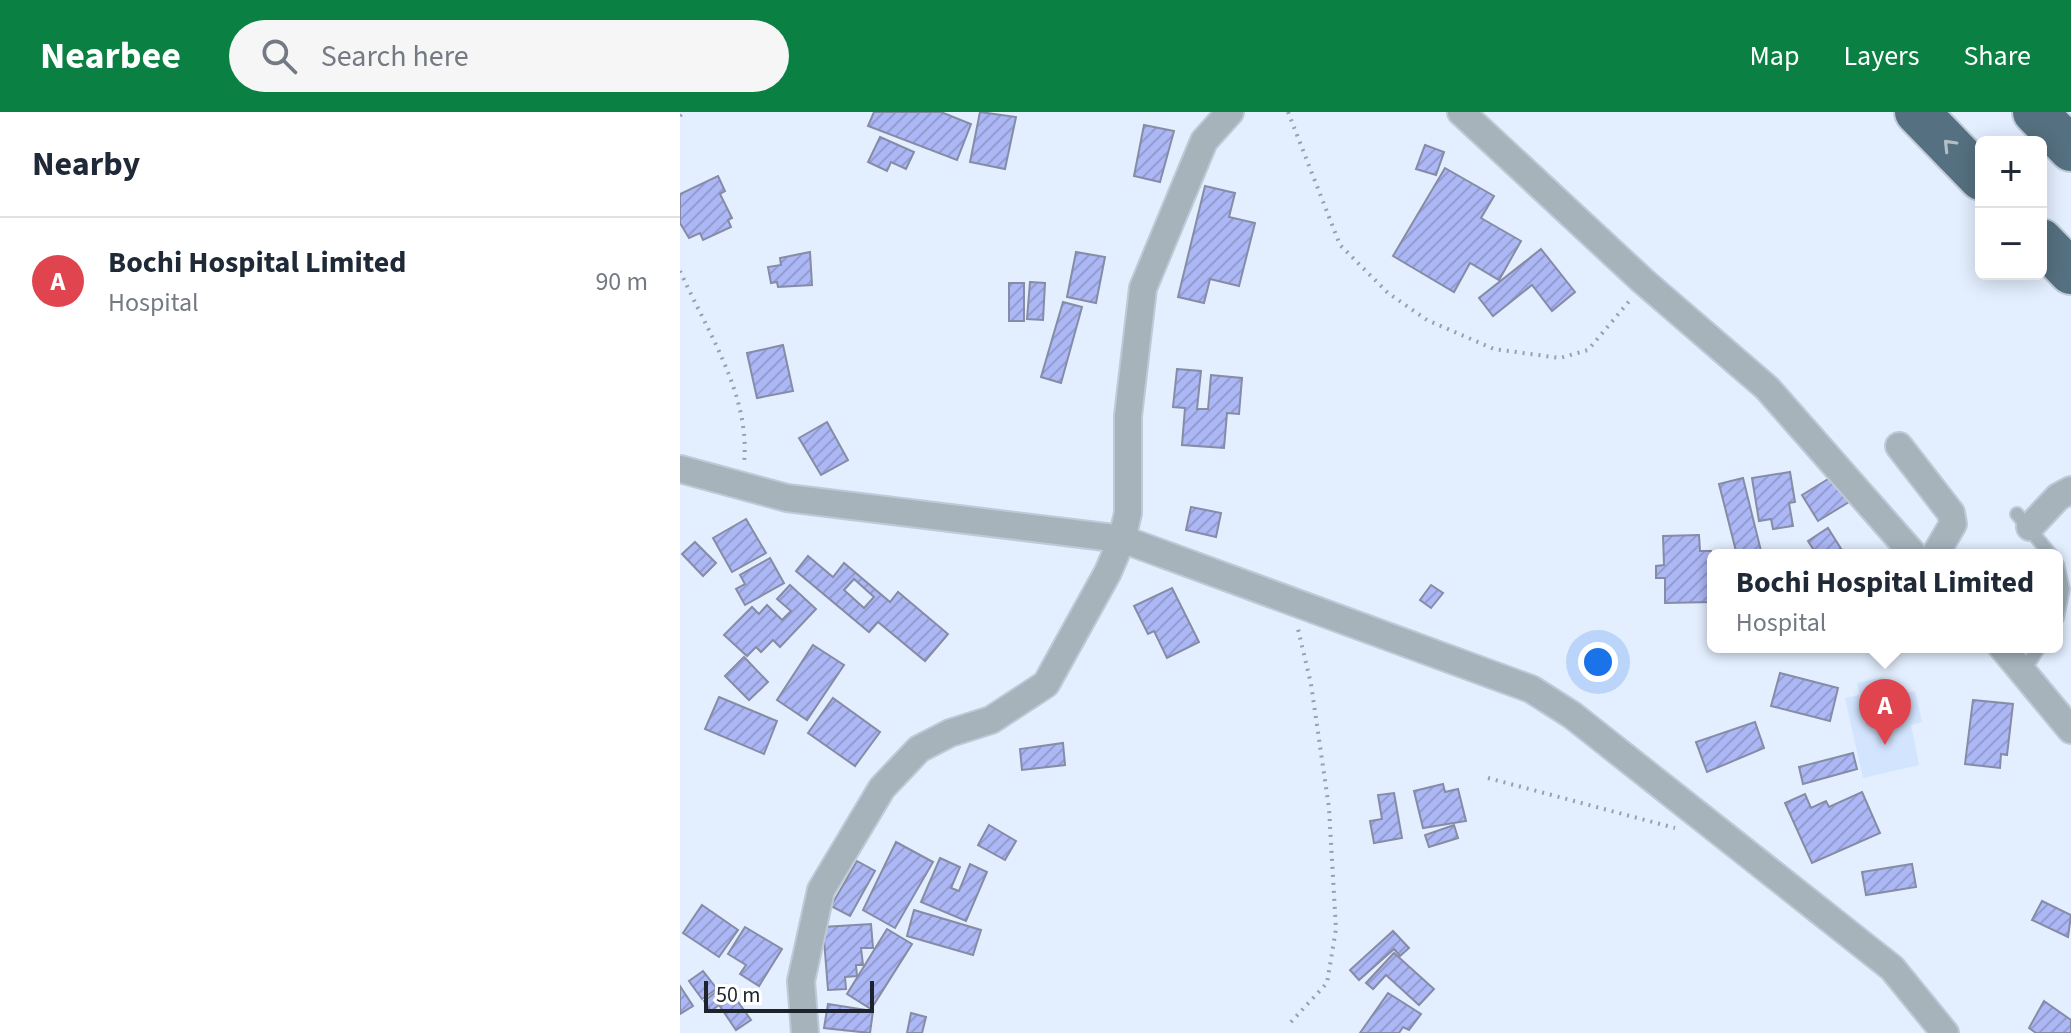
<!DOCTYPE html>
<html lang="en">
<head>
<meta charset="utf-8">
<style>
  :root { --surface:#fff; --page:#f6f6f7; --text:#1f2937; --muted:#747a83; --line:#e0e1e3; --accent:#0b8043 }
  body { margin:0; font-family:"Source Sans 3",sans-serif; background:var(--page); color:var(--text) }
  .controls { position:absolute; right:24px; top:24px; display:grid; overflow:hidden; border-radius:12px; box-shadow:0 4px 20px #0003 }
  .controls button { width:72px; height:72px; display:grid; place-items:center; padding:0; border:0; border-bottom:2px solid var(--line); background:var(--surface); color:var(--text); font:40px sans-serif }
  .scale { position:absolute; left:24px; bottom:20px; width:170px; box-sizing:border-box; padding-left:8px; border:4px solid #1d232d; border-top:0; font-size:22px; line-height:28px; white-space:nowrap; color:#1d232d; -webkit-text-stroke:6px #fff; paint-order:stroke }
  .you { position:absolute; left:918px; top:550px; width:28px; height:28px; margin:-20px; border:6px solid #fff; border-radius:50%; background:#1a73e8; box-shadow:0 0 0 12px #1a73e833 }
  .badge { display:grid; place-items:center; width:52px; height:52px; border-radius:50%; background:var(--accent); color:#fff; font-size:26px; font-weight:700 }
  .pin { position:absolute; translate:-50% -66px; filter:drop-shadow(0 2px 4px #0008) }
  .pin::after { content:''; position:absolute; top:42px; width:28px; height:24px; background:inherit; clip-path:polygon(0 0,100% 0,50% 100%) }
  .popup { position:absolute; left:1027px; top:437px; width:356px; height:104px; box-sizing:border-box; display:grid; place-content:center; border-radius:12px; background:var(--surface); filter:drop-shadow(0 2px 6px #0005); font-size:26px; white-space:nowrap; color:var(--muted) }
  .popup b { font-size:30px; color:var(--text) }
  .popup::after { content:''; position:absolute; left:50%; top:100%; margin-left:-16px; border:16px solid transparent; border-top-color:var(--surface) }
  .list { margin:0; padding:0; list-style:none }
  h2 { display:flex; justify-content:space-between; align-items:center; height:104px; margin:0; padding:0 32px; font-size:34px }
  h2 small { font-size:26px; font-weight:400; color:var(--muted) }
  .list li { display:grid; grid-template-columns:52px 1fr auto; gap:24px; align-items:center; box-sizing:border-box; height:128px; padding:0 32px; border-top:2px solid var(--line) }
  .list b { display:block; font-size:30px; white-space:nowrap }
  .list p { margin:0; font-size:26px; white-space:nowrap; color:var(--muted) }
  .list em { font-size:26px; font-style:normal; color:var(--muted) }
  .icon { flex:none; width:44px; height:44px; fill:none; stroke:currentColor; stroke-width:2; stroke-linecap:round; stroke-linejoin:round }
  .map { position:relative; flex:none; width:1391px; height:921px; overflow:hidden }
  header { display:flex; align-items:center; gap:48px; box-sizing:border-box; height:112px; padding:0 40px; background:var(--accent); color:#fff }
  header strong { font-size:38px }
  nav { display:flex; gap:44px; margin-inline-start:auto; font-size:28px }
  .search { width:560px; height:72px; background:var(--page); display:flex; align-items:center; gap:20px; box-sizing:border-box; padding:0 28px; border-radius:44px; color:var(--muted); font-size:30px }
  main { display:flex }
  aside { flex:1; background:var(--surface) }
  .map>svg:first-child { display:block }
</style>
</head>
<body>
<header>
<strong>Nearbee</strong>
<div class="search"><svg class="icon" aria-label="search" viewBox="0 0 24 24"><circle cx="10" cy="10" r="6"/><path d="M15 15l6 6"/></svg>Search here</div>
<nav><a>Map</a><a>Layers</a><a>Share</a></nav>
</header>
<main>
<aside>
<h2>Nearby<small></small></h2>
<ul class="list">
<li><span class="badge" style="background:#e0444e">A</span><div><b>Bochi Hospital Limited</b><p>Hospital</p></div><em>90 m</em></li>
</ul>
</aside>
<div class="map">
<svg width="1391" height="921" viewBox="0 0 1391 921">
  <defs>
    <pattern id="building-hatch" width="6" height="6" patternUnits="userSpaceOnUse" patternTransform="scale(2)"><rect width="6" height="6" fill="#acb7f5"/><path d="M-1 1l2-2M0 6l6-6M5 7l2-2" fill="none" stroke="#949dd2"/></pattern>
  </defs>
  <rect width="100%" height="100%" fill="#e3eefe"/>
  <path fill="#d2e4fe" d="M1203,565l2,9 14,-3 3,11 13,-3 7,31 -11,3 8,40 -56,13 -18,-80 15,-3 -3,-12z"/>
  <g fill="url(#building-hatch)" stroke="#868ba6" stroke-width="2" fill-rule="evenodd">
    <path d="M194,0h67l30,12 -14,36 -89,-34z"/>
    <path d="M300,0l36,5 -11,52 -35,-7z"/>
    <path d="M464,13l30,6 -14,51 -26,-6z"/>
    <path d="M200,25l34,15 -8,17 -15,-7 -4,9 -19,-9z"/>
    <path d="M745,33l19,7 -8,23 -20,-6z"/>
    <path d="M765,56l49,28 -13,22 40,23 -22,39 -29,-17 -16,29 -61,-36z"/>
    <path d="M38,64l7,15 -5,3 12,24 -4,2 3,7 -28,13 -3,-7 -11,5 -9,-15v-29z"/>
    <path d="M525,74l30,7 -6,24 26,6 -16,63 -29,-7 -6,24 -26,-6z"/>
    <path d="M861,137l34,43 -23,19 -20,-26 -39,31 -14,-18z"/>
    <path d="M130,140l2,33 -34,2 -1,-5 -6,1 -3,-16 13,-2 -1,-7z"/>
    <path d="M396,140l29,5 -9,46 -29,-6z"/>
    <path d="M350,170l15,1 -2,37 -16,-1z"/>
    <rect x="329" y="171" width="15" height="38"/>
    <path d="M383,190l19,5 -21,76 -20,-6z"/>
    <path d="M103,233l10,46 -36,7 -10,-45z"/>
    <path d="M497,257l24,2 -4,38h11l3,-34 31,3 -3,36 -12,-1 -3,35 -42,-3 3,-37 -12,-1z"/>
    <path d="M147,310l21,38 -27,15 -22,-37z"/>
    <path d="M1110,360l5,30 -6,1 4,23 -20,3 -2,-10 -12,2 -7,-43z"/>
    <path d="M1153,364l16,26 -31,19 -16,-26z"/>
    <path d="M1063,366l19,77 -26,-4 -17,-67z"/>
    <path d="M511,395l30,6 -5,24 -30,-7z"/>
    <path d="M66,407l20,34 -34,19 -19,-34z"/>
    <path d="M1148,416l17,27h-28l-9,-14z"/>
    <path d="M1019,423l1,16h11l1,51 -47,1v-25h-9v-12l8,-1 -1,-29z"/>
    <path d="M15,430l21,21 -13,13 -21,-22z"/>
    <path d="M128,444l25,21 11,-14 46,39 8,-10 50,42 -23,27 -47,-39 -9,10 -73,-61zM174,467l20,18 -10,11 -20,-18z"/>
    <path d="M90,446l14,25 -39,22 -9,-16 9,-5 -5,-9z"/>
    <path d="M110,473l26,24 -36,38 -7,-7 -12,12 -5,-5 -9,9 -23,-21 28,-28 7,7 8,-9 15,15 9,-9 -14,-12z"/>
    <path d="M751,473l12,8 -12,15 -11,-8z"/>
    <path d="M492,476l27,54 -32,16 -13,-27 -6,3 -14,-28z"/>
    <path d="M133,533l31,20 -37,55 -30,-20z"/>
    <path d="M64,545l24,25 -19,18 -24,-24z"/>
    <path d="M1100,561l58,15 -8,33 -59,-15z"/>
    <path d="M39,585l58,24 -13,33 -59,-25z"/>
    <path d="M153,586l47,34 -25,34 -47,-33z"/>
    <path d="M1293,588l40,4 -6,51 -6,-1 -1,14 -35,-4z"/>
    <path d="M1075,610l9,26 -57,24 -11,-30z"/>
    <path d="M383,631l2,22 -43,5 -2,-21z"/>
    <path d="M1173,641l4,16 -54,15 -4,-17z"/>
    <path d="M763,672l2,8 13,-3 8,32 -43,7 -9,-37z"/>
    <path d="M1182,680l18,41 -68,30 -27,-60 20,-9 6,14 15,-7 3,6z"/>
    <path d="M714,681l8,45 -28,5 -4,-22 12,-2 -4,-24z"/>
    <path d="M309,713l27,16 -11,19 -27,-15z"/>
    <path d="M774,713l4,13 -29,9 -4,-12z"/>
    <path d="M216,730l37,20 -38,66 -32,-18z"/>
    <path d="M260,746l20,9 -9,21 8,3 11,-27 17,8 -21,49 -45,-19z"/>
    <path d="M177,749l18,10 -25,45 -19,-10z"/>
    <path d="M1232,752l4,23 -50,8 -4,-23z"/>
    <path d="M1362,789l29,14 -3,22 -36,-17z"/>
    <path d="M22,793l36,25 -19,27 -36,-24z"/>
    <path d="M234,798l67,20 -8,25 -66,-19z"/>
    <path d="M191,812l2,24h-12l2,17h-7l1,11 -12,1 1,12 -18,1 -5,-63z"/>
    <path d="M65,815l37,22 -23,37 -19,-12 6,-9 -18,-11z"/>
    <path d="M207,817l25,15 -41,65 -24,-15z"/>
    <path d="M713,819l16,17 -9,8 -6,-7 -35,31 -9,-10z"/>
    <path d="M714,841l40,36 -15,16 -33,-30 -13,14 -7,-6z"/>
    <path d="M23,859l14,18 -15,10 -13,-18z"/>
    <path d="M46,873l25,35 -15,10 -17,-25 -8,6 -7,-10z"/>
    <path d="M0,874l13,20 -13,8z"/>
    <path d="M708,881l33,21 -12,16 -6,-3 -4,6h-39z"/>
    <path d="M1364,889l27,19v13h-35l-7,-5z"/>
    <path d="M148,892l45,7 -3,22 -46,-5z"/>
    <path d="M231,901l15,4 -4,16h-15z"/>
  </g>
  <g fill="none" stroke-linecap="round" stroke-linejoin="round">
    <defs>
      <g id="lane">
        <path d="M1337,402l34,41"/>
        <path d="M1377,452l6,25 -6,29"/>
        <path d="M1344,558l15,-23"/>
      </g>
      <g id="street">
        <path d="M781,0l182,169 124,107 147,167"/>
        <path d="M1219,334l52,67 2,11 -18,31"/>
        <path d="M0,357l107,29 335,41 409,150 41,26 320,253 53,65"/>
        <path d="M1350,415l28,-30 13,-7"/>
        <path d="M1322,535l69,83"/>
        <path d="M125,921l-4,-52 20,-91 61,-102 37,-39 31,-16 41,-13 55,-36 62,-112 14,-33 6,-26v-97l15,-128 61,-147 26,-29"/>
      </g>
      <g id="highway">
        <path d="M1237,0l64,66"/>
        <path d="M1355,0l36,37"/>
        <path d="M1361,129l30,31"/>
      </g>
    </defs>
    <use href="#lane" stroke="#bfc9d8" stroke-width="16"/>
    <use href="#street" stroke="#bfc9d8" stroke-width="30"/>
    <use href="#highway" stroke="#bfc9d8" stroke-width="48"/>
    <g stroke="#97a0ad" stroke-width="4" stroke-dasharray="2 6" stroke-linecap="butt">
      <path d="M608,0l52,133 48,48 39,27 67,29 66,9 28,-8 43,-51"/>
      <path d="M0,4l3,-4"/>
      <path d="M0,159c27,60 71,125 64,192"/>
      <path d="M808,666l187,50"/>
      <path d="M611,910l36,-39 9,-54 -7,-121 -18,-124 -13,-55"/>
    </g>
    <use href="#lane" stroke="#a6b3bb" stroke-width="12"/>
    <use href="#street" stroke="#a6b3bb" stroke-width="26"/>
    <use href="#highway" stroke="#557080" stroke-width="44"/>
  </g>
  <defs><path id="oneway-chevron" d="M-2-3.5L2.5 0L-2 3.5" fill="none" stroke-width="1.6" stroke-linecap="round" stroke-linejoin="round" transform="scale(2)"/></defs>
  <use stroke="#b2bfc6" href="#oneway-chevron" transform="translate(1269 33) rotate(-134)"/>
</svg>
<div class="controls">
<button>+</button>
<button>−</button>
</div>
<div class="scale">50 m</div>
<div class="you"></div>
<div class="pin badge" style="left:1205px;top:633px;background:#e0444e">A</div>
<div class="popup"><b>Bochi Hospital Limited</b>Hospital</div>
</div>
</main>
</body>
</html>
